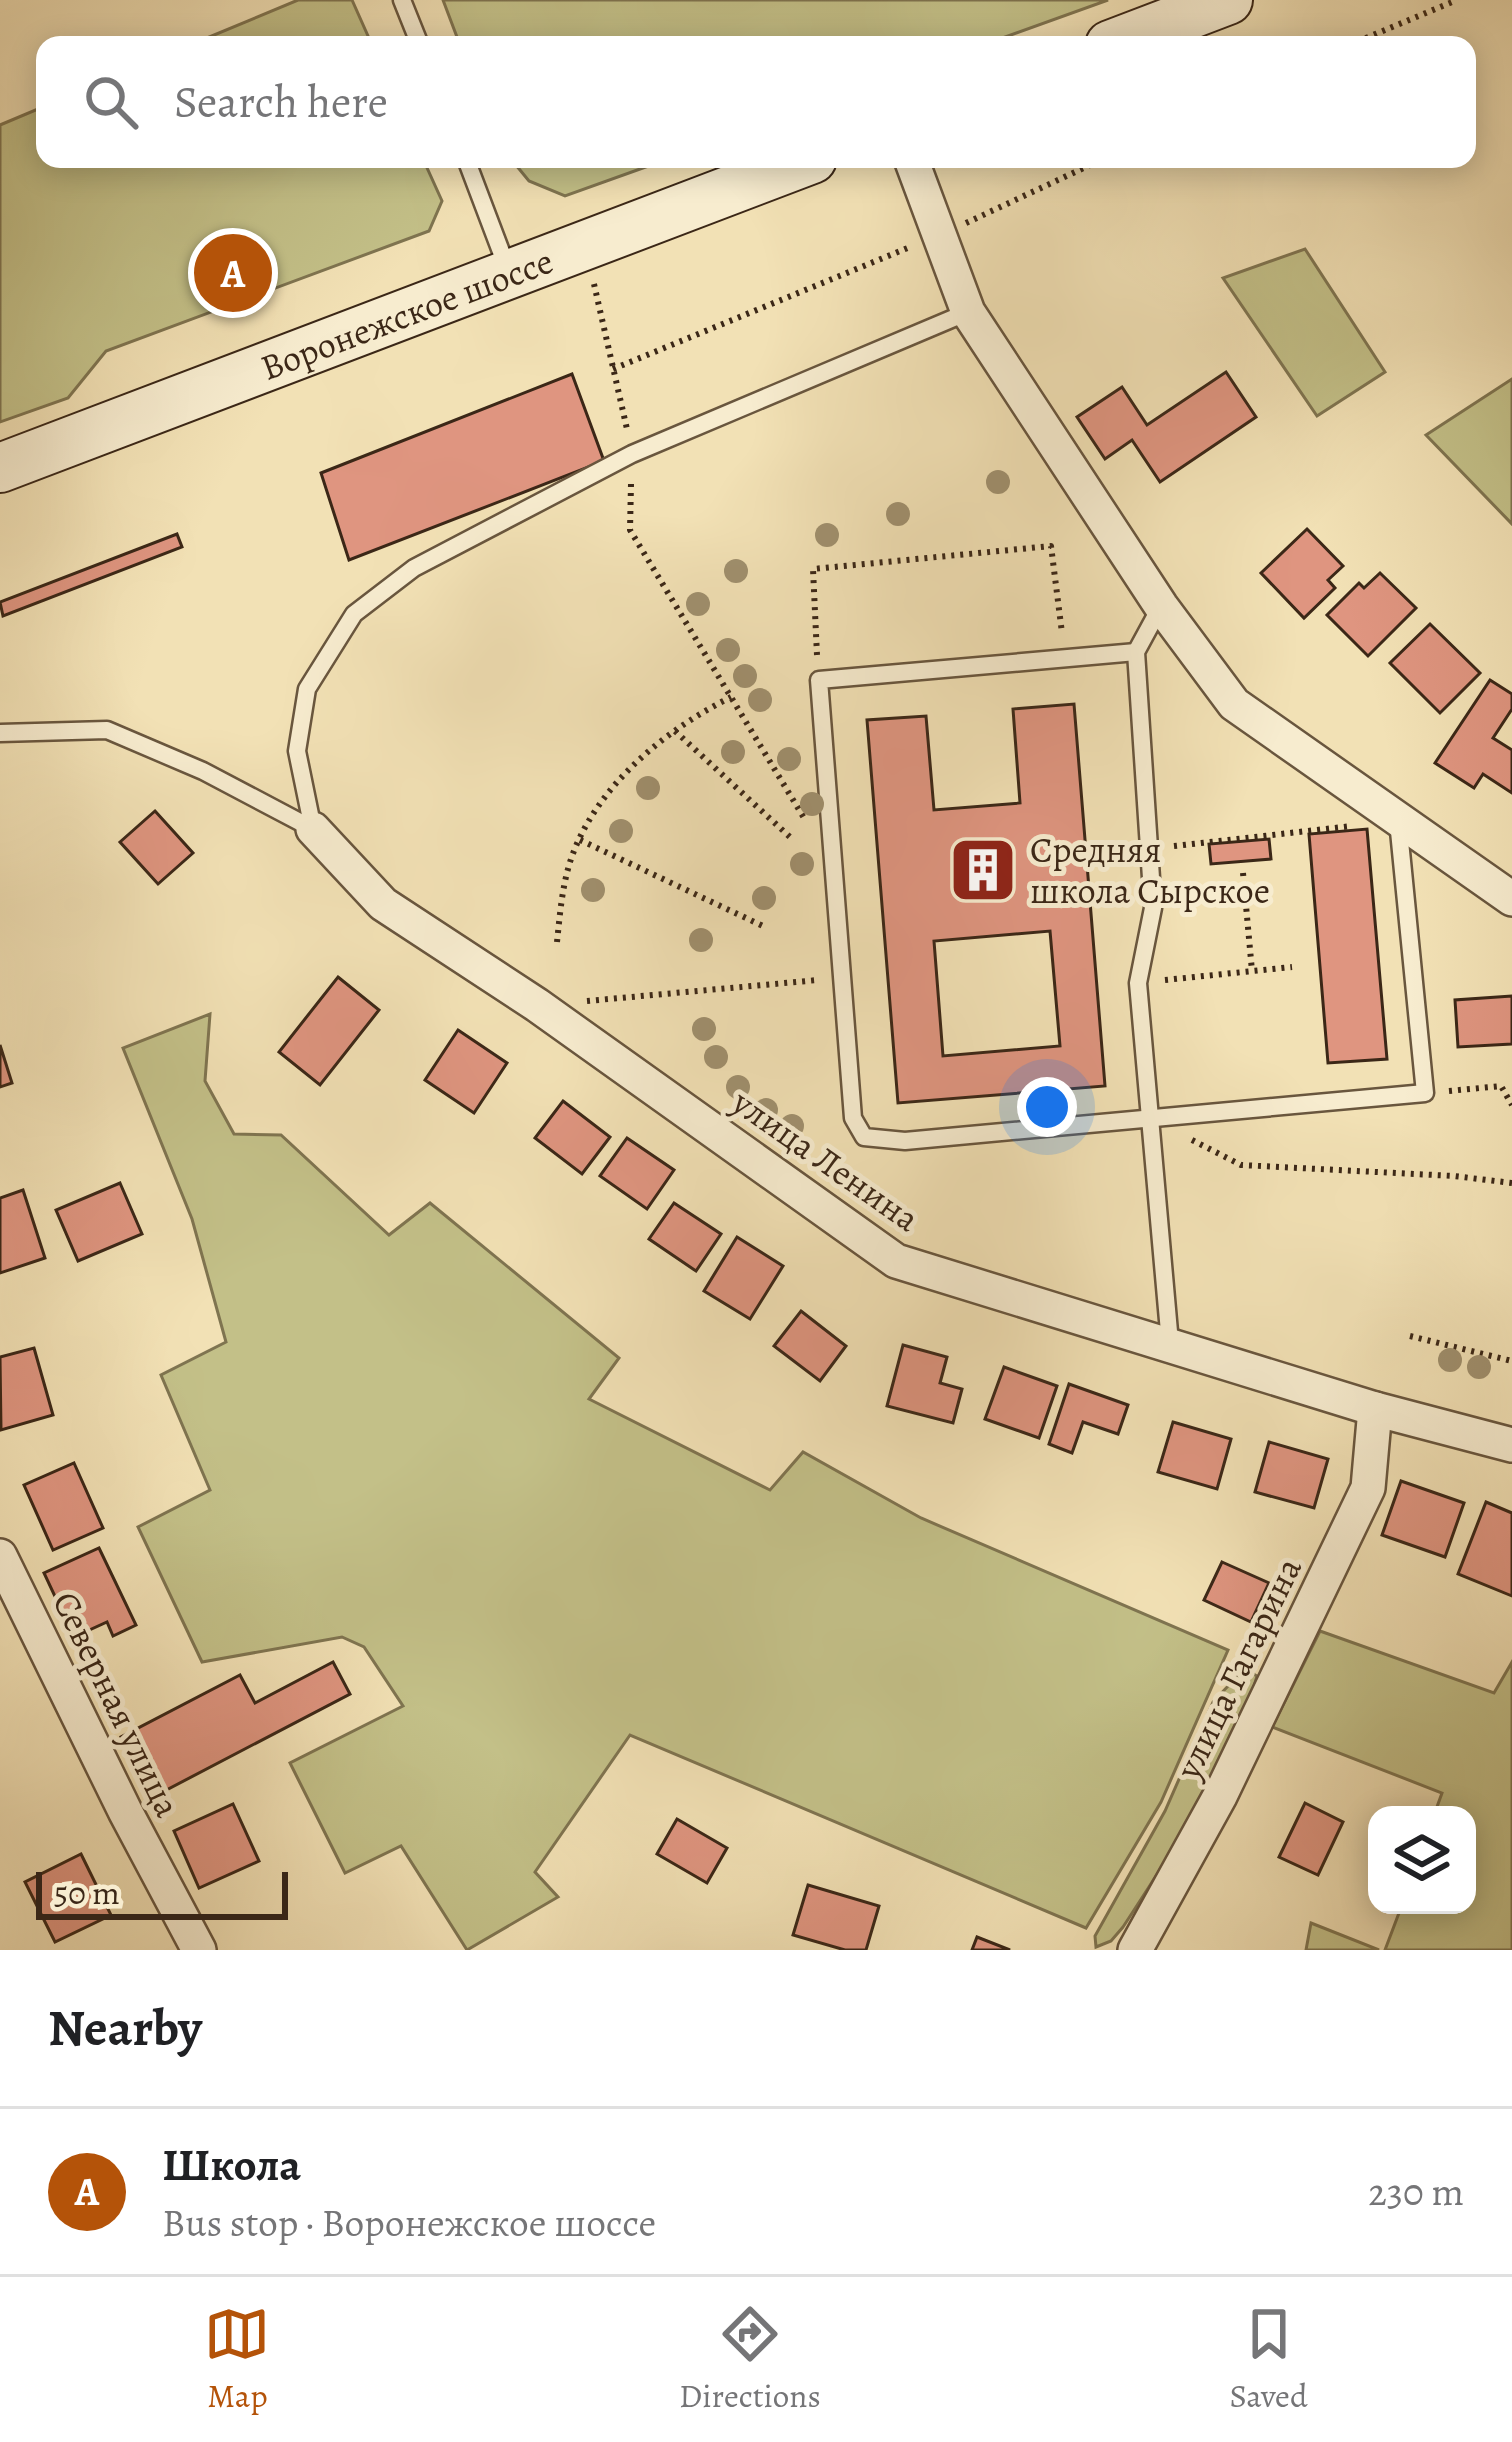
<!DOCTYPE html>
<html lang="en">
<head>
<meta charset="utf-8">
<style>
  :root { --surface:#fff; --page:#f6f6f6; --text:#202124; --muted:#757577; --line:#e0e0e0; --accent:#b45309 }
  body { margin:0; font-family:Alegreya,serif; background:var(--page); color:var(--text) }
  .controls { position:absolute; right:36px; bottom:36px; display:grid; overflow:hidden; border-radius:24px; box-shadow:0 6px 30px #0003 }
  .controls button { width:108px; height:108px; display:grid; place-items:center; padding:0; border:0; border-bottom:3px solid var(--line); background:var(--surface); color:var(--text); font:60px sans-serif }
  .scale { position:absolute; left:36px; bottom:30px; width:252px; box-sizing:border-box; padding-left:12px; border:6px solid #3b2717; border-top:0; font-size:33px; line-height:42px; white-space:nowrap; color:#3b2717; -webkit-text-stroke:9px #f7eccf; paint-order:stroke }
  .you { position:absolute; left:1047px; top:1107px; width:42px; height:42px; margin:-30px; border:9px solid #fff; border-radius:50%; background:#1a73e8; box-shadow:0 0 0 18px #1a73e833 }
  .badge { display:grid; place-items:center; width:78px; height:78px; border-radius:50%; background:var(--accent); color:#fff; font-size:39px; font-weight:700 }
  .pin { position:absolute; translate:-50% -50%; border:6px solid #fff; box-shadow:0 3px 12px #0006 }
  .list { margin:0; padding:0; list-style:none }
  h2 { display:flex; justify-content:space-between; align-items:center; height:156px; margin:0; padding:0 48px; font-size:51px }
  h2 small { font-size:39px; font-weight:400; color:var(--muted) }
  .list li { display:grid; grid-template-columns:78px 1fr auto; gap:36px; align-items:center; box-sizing:border-box; height:168px; padding:0 48px; border-top:3px solid var(--line) }
  .list b { display:block; font-size:45px; white-space:nowrap }
  .list p { margin:0; font-size:39px; white-space:nowrap; color:var(--muted) }
  .list em { font-size:39px; font-style:normal; color:var(--muted) }
  .icon { flex:none; width:66px; height:66px; fill:none; stroke:currentColor; stroke-width:2; stroke-linecap:round; stroke-linejoin:round }
  .map { position:relative; flex:none; width:1512px; height:1950px; overflow:hidden }
  .search { position:absolute; background:var(--surface); box-shadow:0 6px 30px #0003; left:36px; right:36px; top:36px; height:132px; display:flex; align-items:center; gap:30px; box-sizing:border-box; padding:0 42px; border-radius:24px; color:var(--muted); font-size:45px }
  .sheet { height:324px; background:var(--surface) }
  nav { display:flex; justify-content:space-around; align-items:center; box-sizing:border-box; height:168px; border-top:3px solid var(--line); background:var(--surface); font-size:33px; color:var(--muted) }
  nav a { display:grid; justify-items:center; gap:6px }
  nav .on { color:var(--accent) }
  .map>svg:first-child { display:block }
</style>
</head>
<body>
<div class="map">
<svg width="1512" height="1950" viewBox="0 0 1512 1950">
  <rect width="100%" height="100%" fill="#f2e1b5"/>
  <filter id="stains"><feTurbulence type="fractalNoise" baseFrequency=".00167" numOctaves="4"/><feColorMatrix values="0 0 0 0 .2 0 0 0 0 .09 0 0 0 0 .02 0 0 0 .5 -.17"/></filter>
  <radialGradient id="worn" r=".72"><stop offset=".6" stop-color="#630" stop-opacity="0"/><stop offset="1" stop-color="#630" stop-opacity=".3"/></radialGradient>
  <g fill="#c3c088" stroke="#7f7450" stroke-width="3">
    <path d="M298,0h54l20,45h-182z"/>
    <path d="M443,0h665l-125,45h-523z"/>
    <path d="M45,106v53h378l19,42 -13,30 -323,120 -38,47 -68,24v-297z"/>
    <path d="M511,159h157l-103,37 -36,-15z"/>
    <path d="M1305,249l80,123 -68,44 -94,-138z"/>
    <path d="M1512,379v145l-86,-89z"/>
    <path d="M210,1014l-5,67 29,53 47,1 108,100 41,-32 189,155 -30,41 181,91 33,-38 118,66 307,132 -67,152 -75,126 -456,-193 -95,137 23,25 -91,53 -66,-104 -56,27 -55,-110 113,-57 -39,-59 -22,-10 -140,25 -64,-135 72,-37 -49,-115 65,-33 -34,-123 -69,-171z"/>
    <path d="M1320,1631l174,62 18,-31v288h-127l17,-45h65v-90h-33l8,-22 -170,-66z"/>
    <path d="M1244,1669l13,7c-20,77 -90,184 -134,251l-12,14 -15,6 -1,-11 70,-125 48,-109z"/>
    <path d="M1311,1923l68,27h-73z"/>
  </g>
  <g fill="#df9580" stroke="#3b2717" stroke-width="3" fill-rule="evenodd">
    <path d="M1226,372l30,45 -96,65 -28,-42 -27,19 -28,-42 45,-30 25,38z"/>
    <path d="M572,374l32,87 -255,99 -28,-87z"/>
    <path d="M1307,529l36,37 -15,14 7,8 -31,30 -43,-45z"/>
    <path d="M177,534l5,13 -179,69 -3,-14z"/>
    <path d="M1380,573l36,35 -48,48 -41,-41 32,-32 5,5z"/>
    <path d="M1430,624l50,49 -40,40 -50,-50z"/>
    <path d="M1490,680l22,14v15l-19,29 19,12v43l-29,-19 -9,14 -39,-25z"/>
    <path d="M1074,704l31,382 -207,17 -31,-383 59,-4 8,94 86,-7 -7,-94zM1050,931l10,115 -117,10 -9,-115z"/>
    <path d="M155,811l38,42 -35,31 -38,-42z"/>
    <path d="M1367,829l20,230 -59,4 -19,-229z"/>
    <path d="M1269,839l2,20 -60,5 -2,-20z"/>
    <path d="M338,977l41,33 -59,75 -41,-33z"/>
    <path d="M1512,996v48l-54,3 -3,-47z"/>
    <path d="M458,1030l49,33 -33,50 -49,-33z"/>
    <path d="M0,1045l12,38 -12,4z"/>
    <path d="M563,1101l47,36 -28,37 -47,-36z"/>
    <path d="M627,1138l47,32 -27,39 -47,-33z"/>
    <path d="M120,1183l22,51 -64,27 -22,-51z"/>
    <path d="M23,1190l22,68 -45,15v-75z"/>
    <path d="M674,1203l47,31 -25,37 -47,-32z"/>
    <path d="M737,1237l46,29 -33,53 -46,-28z"/>
    <path d="M801,1311l45,35 -26,35 -46,-35z"/>
    <path d="M903,1345l44,12 -7,26 22,6 -9,34 -66,-17z"/>
    <path d="M34,1348l19,67 -52,15 -1,-73z"/>
    <path d="M1004,1367l53,19 -18,52 -54,-19z"/>
    <path d="M1069,1384l59,21 -10,29 -35,-12 -11,31 -23,-9z"/>
    <path d="M1173,1422l58,17 -14,50 -59,-17z"/>
    <path d="M1269,1442l59,17 -14,49 -59,-16z"/>
    <path d="M74,1463l29,65 -50,22 -29,-65z"/>
    <path d="M1401,1481l63,22 -19,54 -63,-22z"/>
    <path d="M1486,1502l26,11v83l-54,-22z"/>
    <path d="M99,1548l37,77 -23,11 -6,-14 -33,15 -30,-64z"/>
    <path d="M1222,1562l47,21 -18,39 -47,-22z"/>
    <path d="M333,1662l17,32 -197,103 -32,-60 119,-62 15,28z"/>
    <path d="M1305,1803l38,19 -25,53 -39,-18z"/>
    <path d="M233,1804l26,57 -60,27 -25,-57z"/>
    <path d="M677,1819l50,29 -20,35 -50,-29z"/>
    <path d="M81,1854l30,61 -56,27 -30,-60z"/>
    <path d="M808,1885l71,21 -13,44h-21l-52,-15z"/>
    <path d="M977,1937l33,13h-38z"/>
  </g>
  <g fill="none" stroke-linecap="round" stroke-linejoin="round">
    <defs>
      <g id="service">
        <path d="M402,0l18,45"/>
        <path d="M466,159l42,111"/>
        <path d="M1161,606l-25,46 17,256 -15,75 32,360"/>
        <path d="M1136,652l-317,28 34,438 11,19 41,4 520,-48 -27,-272"/>
        <path d="M0,733l107,-3 96,41 110,58"/>
        <path d="M313,829l-16,-78 10,-62 47,-75 60,-46 218,-114 336,-142"/>
      </g>
      <g id="minor">
        <path d="M911,159l57,153 193,294 73,98 278,195"/>
        <path d="M313,829l70,75 154,101 359,256 479,148 137,36"/>
        <path d="M0,1556l125,255 74,139"/>
        <path d="M1135,1950l85,-154 148,-308 7,-79"/>
      </g>
      <g id="secondary">
        <path d="M1110,45l118,-45"/>
        <path id="s1" d="M0,468l812,-309"/>
      </g>
    </defs>
    <use href="#service" stroke="#69563e" stroke-width="21"/>
    <use href="#minor" stroke="#69563e" stroke-width="38"/>
    <use href="#secondary" stroke="#3b2717" stroke-width="52"/>
    <g stroke="#3b2717" stroke-width="6" stroke-dasharray="3 6" stroke-linecap="butt">
      <path d="M1349,45l108,-45"/>
      <path d="M966,223l137,-64"/>
      <path d="M594,284l33,145"/>
      <path d="M613,369l297,-122"/>
      <path d="M631,484l-1,46 174,288"/>
      <path d="M817,655l-4,-86 238,-23 11,87"/>
      <path d="M675,731l116,107"/>
      <path d="M580,840l183,86"/>
      <path d="M1174,846l178,-20"/>
      <path d="M1243,873l9,98"/>
      <path d="M557,942c3,-28 5,-56 14,-83 25,-73 94,-129 160,-162"/>
      <path d="M1165,980l127,-13"/>
      <path d="M587,1001l231,-21"/>
      <path d="M1449,1091l52,-5 11,19"/>
      <path d="M1192,1140l49,25 213,11 58,7"/>
      <path d="M1410,1336l102,25"/>
    </g>
    <use href="#service" stroke="#f7eccf" stroke-width="16"/>
    <use href="#minor" stroke="#f7eccf" stroke-width="33"/>
    <use href="#secondary" stroke="#f7eccf" stroke-width="48"/>
  </g>
  <g fill="#a0906e">
    <circle cx="998" cy="482" r="12"/>
    <circle cx="898" cy="514" r="12"/>
    <circle cx="827" cy="535" r="12"/>
    <circle cx="736" cy="571" r="12"/>
    <circle cx="698" cy="604" r="12"/>
    <circle cx="728" cy="650" r="12"/>
    <circle cx="745" cy="676" r="12"/>
    <circle cx="760" cy="700" r="12"/>
    <circle cx="733" cy="752" r="12"/>
    <circle cx="789" cy="759" r="12"/>
    <circle cx="648" cy="788" r="12"/>
    <circle cx="812" cy="804" r="12"/>
    <circle cx="621" cy="831" r="12"/>
    <circle cx="802" cy="864" r="12"/>
    <circle cx="593" cy="890" r="12"/>
    <circle cx="764" cy="898" r="12"/>
    <circle cx="701" cy="940" r="12"/>
    <circle cx="704" cy="1029" r="12"/>
    <circle cx="716" cy="1057" r="12"/>
    <circle cx="738" cy="1087" r="12"/>
    <circle cx="766" cy="1110" r="12"/>
    <circle cx="792" cy="1126" r="12"/>
    <circle cx="1450" cy="1360" r="12"/>
    <circle cx="1479" cy="1367" r="12"/>
  </g>
  <defs>
    <symbol id="building-square" viewBox="-11 -11 22 22"><rect x="-9" y="-9" width="18" height="18" rx="4" fill="#8f2418" stroke="#f7eccf"/><path d="M-4-6H4V6H1V3H-1V6H-4ZM-2.5-4.3h1.7v1.8h-1.7ZM.8-4.3h1.7v1.8H.8ZM-2.5-1h1.7V.8h-1.7ZM.8-1h1.7V.8H.8Z" fill="#fff"/></symbol>
  </defs>
  <g fill-rule="evenodd">
    <use href="#building-square" x="945" y="832" width="76" height="76"/>
  </g>
  <g text-anchor="middle" dominant-baseline="central" stroke-width="10" stroke-linejoin="round" paint-order="stroke">
    <g font-size="36" fill="#3b2717" stroke="#f7eccf">
      <text stroke="none"><textPath href="#s1" startOffset="435">Воронежское шоссе</textPath></text>
      <text transform="translate(826 1160) rotate(35)">улица Ленина</text>
      <text transform="translate(1238 1668) rotate(-64)">улица Гагарина</text>
      <text transform="translate(117 1704) rotate(64)">Северная улица</text>
    </g>
    <g font-size="36" fill="#3b2717" stroke="#f7eccf" text-anchor="start">
      <text x="1030" y="849">Средняя<tspan x="1030" dy="41">школа Сырское</tspan></text>
    </g>
  </g>
  <rect width="100%" height="100%" filter="url(#stains)"/>
  <rect width="100%" height="100%" fill="url(#worn)"/>
</svg>
<div class="controls">
<button><svg class="icon" aria-label="layers" viewBox="0 0 24 24"><path d="M12 4l9 5-9 5-9-5zM3 14l9 5 9-5"/></svg></button>
</div>
<div class="scale">50 m</div>
<div class="you"></div>
<div class="pin badge" style="left:233px;top:273px">A</div>
<div class="search"><svg class="icon" aria-label="search" viewBox="0 0 24 24"><circle cx="10" cy="10" r="6"/><path d="M15 15l6 6"/></svg>Search here</div>
</div>
<section class="sheet">
<h2>Nearby<small></small></h2>
<ul class="list">
<li><span class="badge">A</span><div><b>Школа</b><p>Bus stop · Воронежское шоссе</p></div><em>230 m</em></li>
</ul>
</section>
<nav>
<a class="on"><svg class="icon" aria-label="map" viewBox="0 0 24 24"><path d="M3 6l6-2 6 2 6-2v14l-6 2-6-2-6 2zM9 4v14M15 6v14"/></svg>Map</a>
<a><svg class="icon" aria-label="directions" viewBox="0 0 24 24"><path d="M12 3l9 9-9 9-9-9zM9 14v-3h6M13 9l2 2-2 2"/></svg>Directions</a>
<a><svg class="icon" aria-label="saved" viewBox="0 0 24 24"><path d="M7 4h10v16l-5-4-5 4z"/></svg>Saved</a>
</nav>
</body>
</html>
